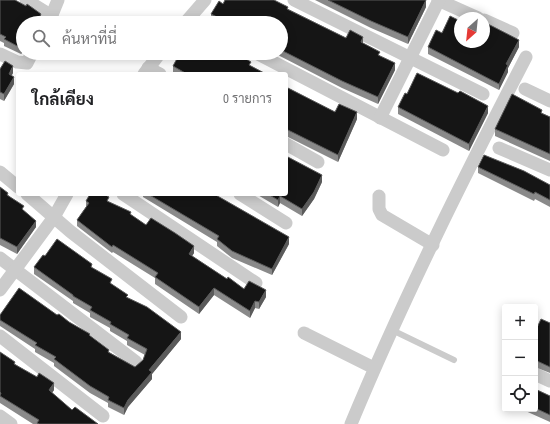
<!DOCTYPE html>
<html lang="th">
<head>
<meta charset="utf-8">
<style>
  :root { --surface:#fff; --page:#f6f6f6; --text:#202124; --muted:#757577; --line:#e0e0e0 }
  body { margin:0; font-family:"Archivo Narrow",Sarabun,sans-serif; background:var(--page); color:var(--text) }
  .controls { position:absolute; right:12px; bottom:12px; display:grid; overflow:hidden; border-radius:4px; box-shadow:0 2px 10px #0003 }
  .controls button { width:36px; height:36px; display:grid; place-items:center; padding:0; border:0; border-bottom:1px solid var(--line); background:var(--surface); color:var(--text); font:20px sans-serif }
  .compass { position:absolute; left:454px; top:12px; width:36px; height:36px; border-radius:50%; background:var(--surface); box-shadow:0 2px 10px #0003; rotate:207deg }
  .list { margin:0; padding:0; list-style:none }
  h2 { display:flex; justify-content:space-between; align-items:center; height:52px; margin:0; padding:0 16px; font-size:17px }
  h2 small { font-size:13px; font-weight:400; color:var(--muted) }
  .icon { flex:none; width:22px; height:22px; fill:none; stroke:currentColor; stroke-width:2; stroke-linecap:round; stroke-linejoin:round }
  .map { position:relative; flex:none; width:550px; height:424px; overflow:hidden }
  .search { position:absolute; background:var(--surface); box-shadow:0 2px 10px #0003; left:16px; top:16px; width:272px; height:44px; display:flex; align-items:center; gap:10px; box-sizing:border-box; padding:0 14px; border-radius:22px; color:var(--muted); font-size:15px }
  .panel { position:absolute; background:var(--surface); box-shadow:0 2px 10px #0003; left:16px; top:72px; width:272px; height:124px; border-radius:4px }
  .map>svg:first-child { display:block }
</style>
</head>
<body>
<div class="map">
<svg width="550" height="424" viewBox="0 0 550 424">
  <rect width="100%" height="100%" fill="#fff"/>
  <g fill="none" stroke-linecap="round" stroke-linejoin="round">
    <path stroke="#cbcbcb" stroke-width="6" d="M392,330l62,30"/>
    <g stroke="#cbcbcb" stroke-width="13">
      <path d="M26,0l26,16"/>
      <path d="M294,0l189,94"/>
      <path d="M438,0l40,18"/>
      <path d="M484,20l29,13"/>
      <path d="M49,22l9,-22"/>
      <path d="M185,23l20,-23"/>
      <path d="M256,53l187,97"/>
      <path d="M0,54l17,8 10,1 5,-10"/>
      <path d="M148,68l12,6"/>
      <path d="M144,74l16,-21"/>
      <path d="M525,89l25,12"/>
      <path d="M380,118l59,-118"/>
      <path d="M286,144l32,18"/>
      <path d="M499,148l51,22"/>
      <path d="M0,172l18,15"/>
      <path d="M27,194l44,38 110,85"/>
      <path d="M123,194l133,89"/>
      <path d="M240,194l46,29"/>
      <path d="M379,196v13l3,6 51,30"/>
      <path d="M0,258l136,104"/>
      <path d="M0,290l54,-73 13,-23"/>
      <path d="M304,333l70,35"/>
      <path d="M0,336l103,80"/>
      <path d="M535,374l15,7"/>
      <path d="M0,416l11,8"/>
      <path d="M351,424c52,-125 113,-247 175,-367"/>
    </g>
  </g>
  <g fill="#8a8a8a">
    <path d="M0,0l41,21 -1,2h-17v28l-2,3 -17,-8v-3l-4,-2z"/>
    <path d="M315,0h111v7l-18,37 -37,-16z"/>
    <path d="M223,4l65,5 58,29 17,6 17,12 15,14 -17,34 -36,-16 -68,-35h7v-30h-66l-4,-2v-7z"/>
    <path d="M460,42l59,5 -11,21v4l-9,18 -71,-36v-7z"/>
    <path d="M184,54l67,12 15,8h-92l-1,-1v-7z"/>
    <path d="M0,69l13,4 -2,3 3,8 -10,17 -4,-2z"/>
    <path d="M286,87l49,25 22,7 -19,43 -52,-26z"/>
    <path d="M407,94l81,19 -19,38 -71,-37v-7z"/>
    <path d="M542,113l8,4v44l-55,-25v-7z"/>
    <path d="M478,167l72,18v22l-15,-8 -1,2 -56,-28z"/>
    <path d="M322,182l-8,17 -12,17 -22,-13 -2,4 -22,-13h30z"/>
    <path d="M0,187l24,24 12,16 -19,27 -17,-9z"/>
    <path d="M141,194h73l75,50 -17,31 -40,-17 -15,-12v-4l-74,-45v-2z"/>
    <path d="M86,201l23,1 22,13 15,10 48,28 -2,3 35,23 17,10 22,8 -7,12 -4,-1 -5,10 -36,-23 -15,19 -44,-30v-6l-42,-26 -1,1 -35,-27v-6l9,-13z"/>
    <path d="M45,256l47,12 36,30 53,41 -29,35v5l-24,28 -4,8 -16,-8v-4l-18,-10 -36,-27v-3l-19,-11v-3l-35,-23v-11h57l12,7 21,14 19,16 26,15 8,-7 2,-5 -18,-10v-4l-17,-10v-3l-20,-11v-4l-17,-10v-2l-39,-27v-7z"/>
    <path d="M550,323v50l-15,-6v-35z"/>
    <path d="M0,352l15,12 39,26 -2,3 20,17 26,14h-65l-33,-21z"/>
    <path d="M535,389l15,7v26l-29,-13h14z"/>
  </g>
  <g fill="#5b5b5b">
    <path d="M426,0v7l-18,37v-7z"/>
    <path d="M41,14v7l-1,2h-4z"/>
    <path d="M363,37v7l-2,-2z"/>
    <path d="M519,40v7l-11,21v4l-9,18v-6l7,-20z"/>
    <path d="M23,44v7l-2,3v-6z"/>
    <path d="M395,63v7l-17,34v-7z"/>
    <path d="M13,66v7l-4,8v-7z"/>
    <path d="M14,77v7l-10,17v-7z"/>
    <path d="M488,106v7l-19,38v-7z"/>
    <path d="M357,112v7l-19,43v-7z"/>
    <path d="M322,175v7l-8,17 -12,17v-7z"/>
    <path d="M280,196v7l-2,4v-7z"/>
    <path d="M36,221v6l-19,27v-7z"/>
    <path d="M289,237v7l-17,31v-6z"/>
    <path d="M194,246v7l-5,8v-7z"/>
    <path d="M214,288v7l-15,19v-7z"/>
    <path d="M266,290v7l-7,12v-7z"/>
    <path d="M255,301v7l-5,10v-7z"/>
    <path d="M181,332v7l-29,35v5l-24,28 -4,8v-7l4,-8 21,-30z"/>
    <path d="M54,383v7l-5,7v-7z"/>
  </g>
  <g fill="#151515" stroke="#5b5b5b">
    <path d="M0,0h15l11,6 1,-2 14,10 -5,9h-13v21l-2,4 -17,-9 2,-2 -6,-3z"/>
    <path d="M225,0h49l14,7 -1,2 59,29 4,-8 13,7 -2,5 19,10 -2,3 17,8 -17,34 -36,-16 -61,-31v-27h-52l-18,-9 8,-13 4,3z"/>
    <path d="M328,0h98l-18,37 -37,-16z"/>
    <path d="M450,16l10,5v21h24v-20l35,18 -13,24 2,1 -9,19 -71,-37 8,-17 6,3z"/>
    <path d="M180,53l4,1v-1h46l6,3 2,-2 13,8 -2,3 17,9h-79l-14,-8z"/>
    <path d="M5,61l8,5 -4,8 5,3 -10,17 -4,-2v-23z"/>
    <path d="M417,73l41,20 2,-2 28,15 -19,38 -71,-37 7,-14 2,1z"/>
    <path d="M286,87l49,25 4,-8 18,8 -19,43 -52,-26z"/>
    <path d="M512,94l30,16 -1,3 9,4v37l-55,-25z"/>
    <path d="M484,155l40,16 26,14v15l-15,-8 -1,2 -56,-27z"/>
    <path d="M286,156l36,19 -8,17 -12,17 -22,-13 -2,4 -10,-6h18z"/>
    <path d="M0,187l8,6 -1,2 17,11 -2,3 14,12 -19,26 -17,-9z"/>
    <path d="M90,194h14l5,3 -2,4 24,11 -1,2 16,11 5,-7 24,15 19,13 -5,8 38,25 1,-2 16,12 5,-8 17,9 -7,12 -4,-1 -5,10 -36,-23 -15,19 -44,-30 3,-4 -45,-28 -1,2 -35,-27 12,-17 -3,-2z"/>
    <path d="M148,194h66l75,43 -17,32 -40,-18 -15,-12 2,-3z"/>
    <path d="M57,239l35,25 -1,3 21,12 -2,4 18,12 -2,2 21,10 34,25 -32,38 3,2 -24,28 -4,8 -16,-8 1,-3 -19,-11 -36,-27 2,-2 -21,-12 2,-2 -37,-23v-5l19,-27 38,27 2,-1 10,8 21,12 -1,1 20,15 -1,2 27,15 8,-7 4,-11 -20,-11 2,-3 -19,-11 1,-2 -21,-12 2,-3 -19,-11v-1l-39,-28 9,-12 2,1z"/>
    <path d="M541,319l9,4v44l-15,-7v-28z"/>
    <path d="M0,352l15,10 -1,2 23,13 2,-4 15,10 -5,7 23,20 3,-3 23,17h-59l-2,-1 2,-3 -39,-24 1,-3 -1,-1z"/>
    <path d="M535,389l15,7v19l-15,-7z"/>
  </g>
</svg>
<div class="controls">
<button>+</button>
<button>−</button>
<button><svg class="icon" aria-label="locate" viewBox="0 0 24 24"><circle cx="12" cy="12" r="6"/><path d="M12 2v4M12 18v4M2 12h4M18 12h4"/></svg></button>
</div>
<svg class="compass" viewBox="-18 -18 36 36"><path d="M0-13l5 13h-10z" fill="#e53935"/><path d="M0 13l5-13h-10z" fill="#757577"/></svg>
<div class="search"><svg class="icon" aria-label="search" viewBox="0 0 24 24"><circle cx="10" cy="10" r="6"/><path d="M15 15l6 6"/></svg>ค้นหาที่นี่</div>
<section class="panel">
<h2>ใกล้เคียง<small>0 รายการ</small></h2>
<ul class="list">
</ul>
</section>
</div>
</body>
</html>
